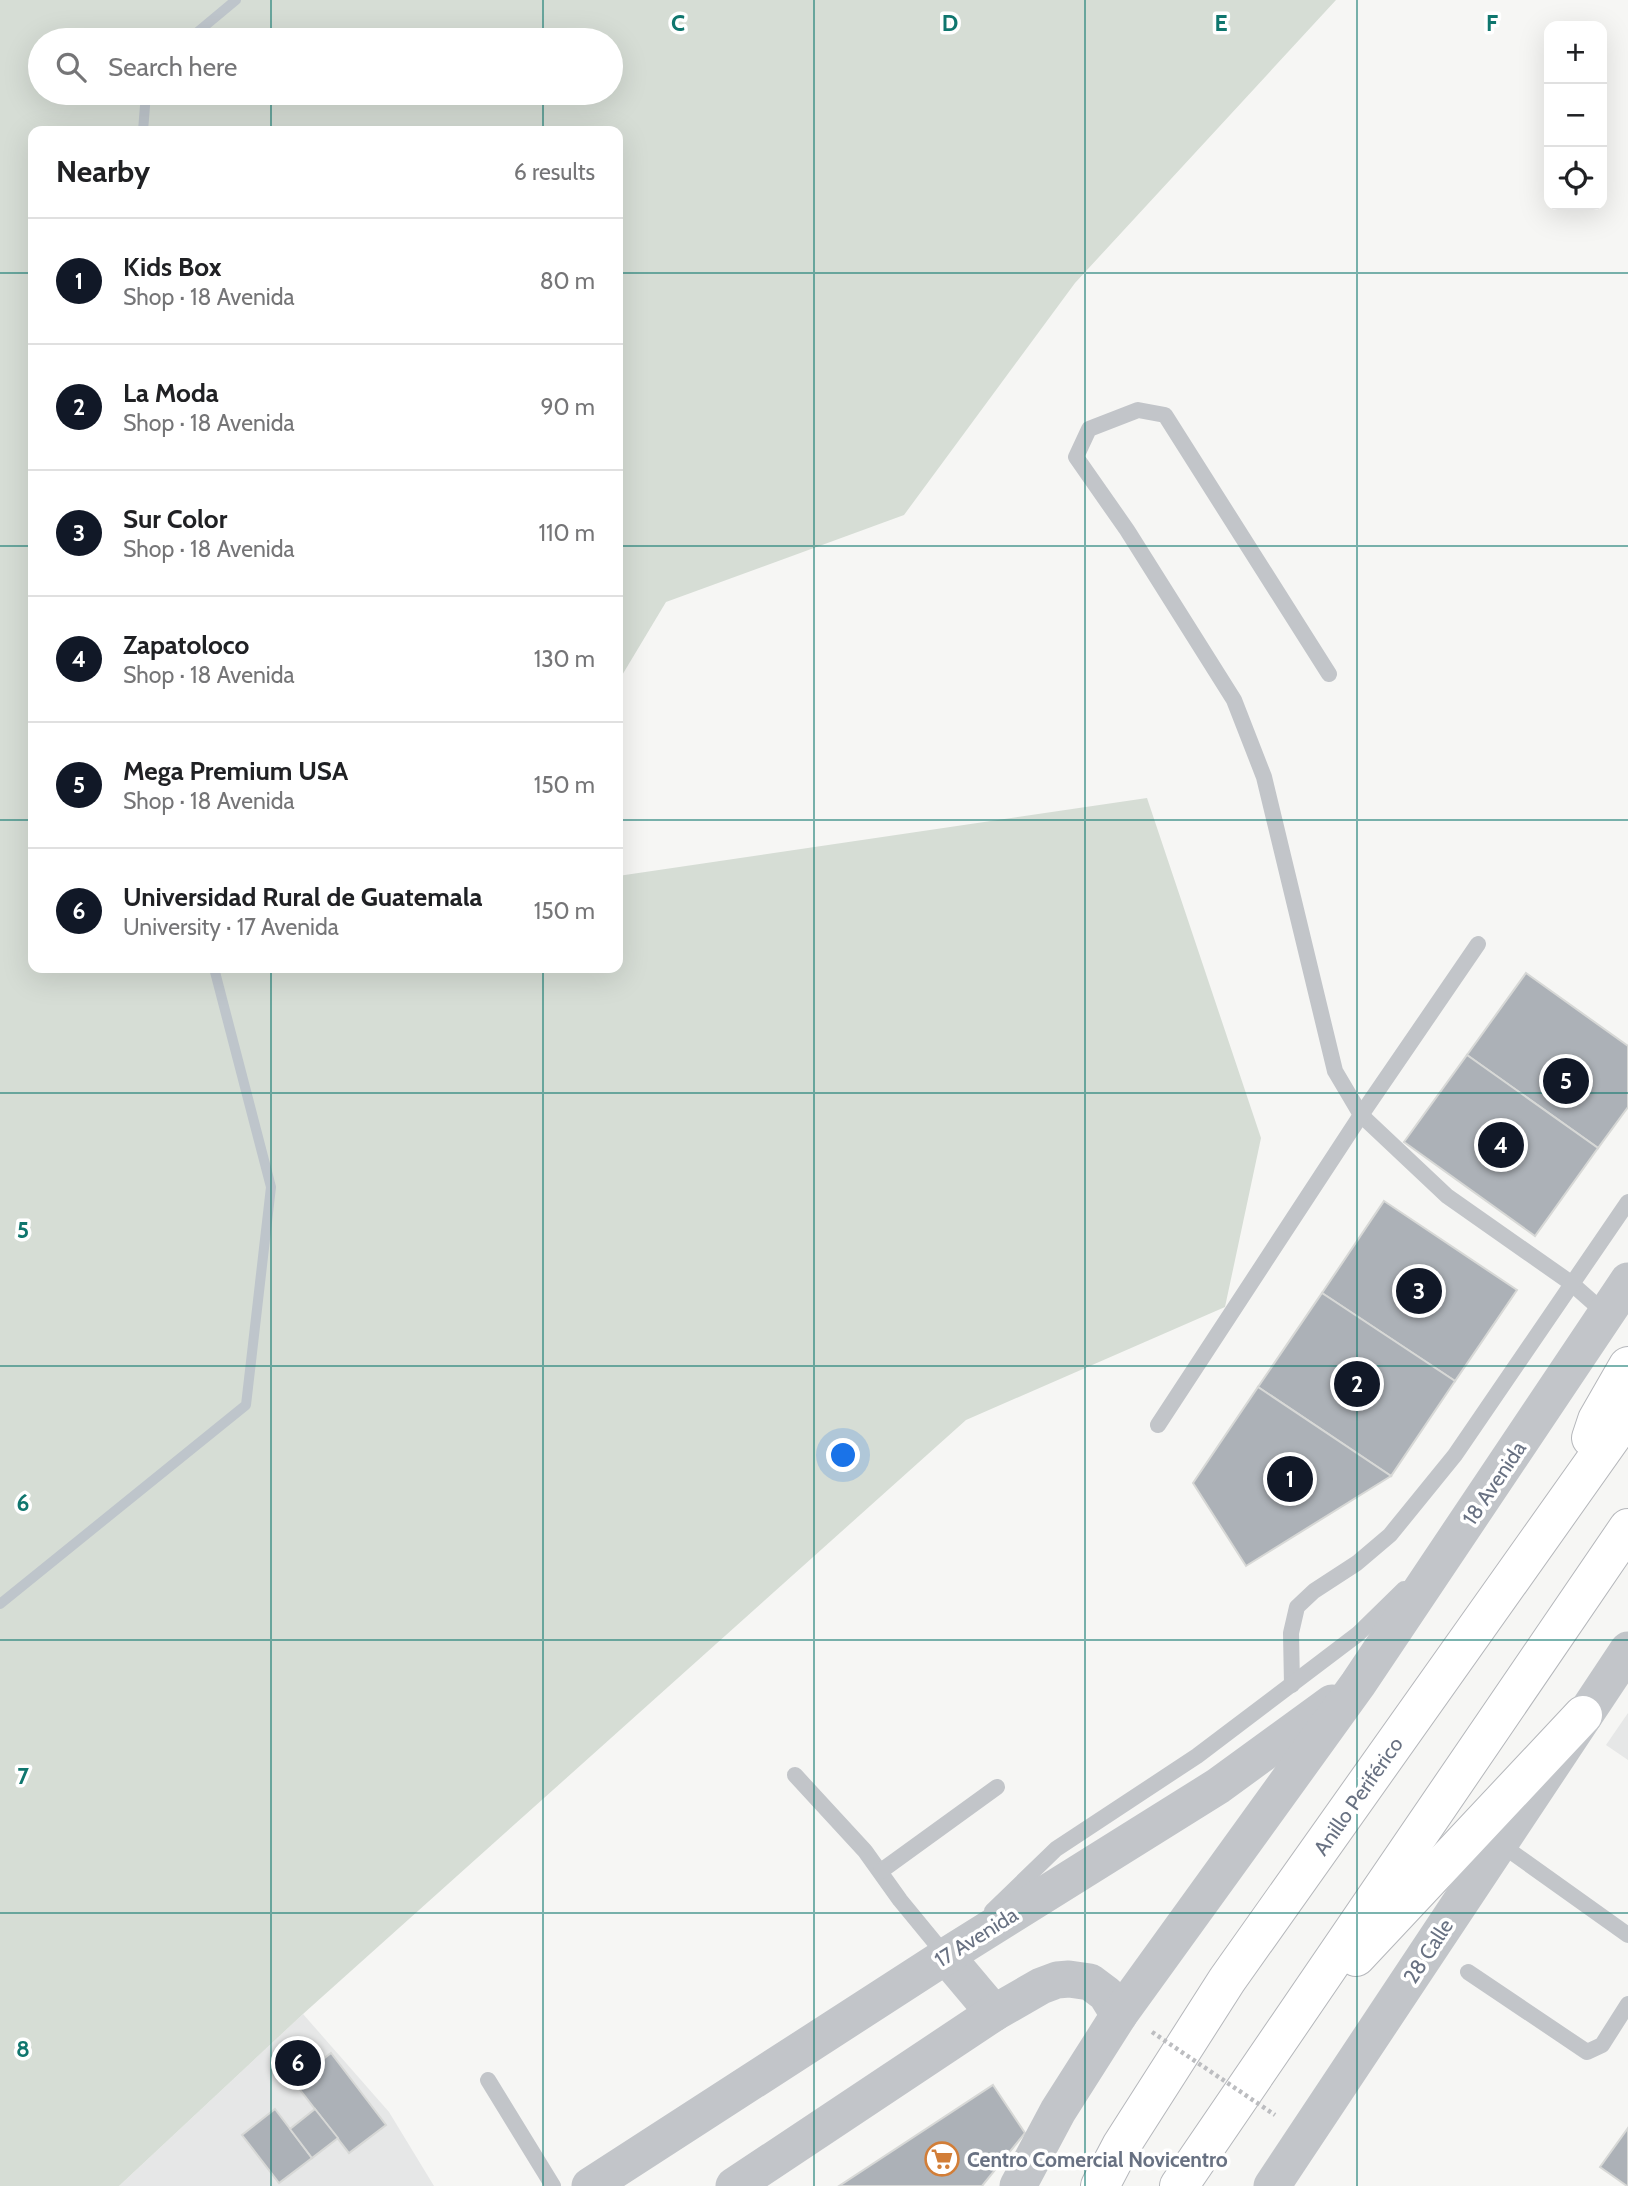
<!DOCTYPE html>
<html lang="en">
<head>
<meta charset="utf-8">
<style>
  :root { --surface:#fff; --page:#f6f6f6; --text:#202124; --muted:#757577; --line:#e0e0e0; --accent:#111827 }
  body { margin:0; font-family:Cabin,sans-serif; background:var(--page); color:var(--text) }
  .controls { position:absolute; right:21px; top:21px; display:grid; overflow:hidden; border-radius:14px; box-shadow:0 7px 28px #0002 }
  .controls button { width:63px; height:63px; display:grid; place-items:center; padding:0; border:0; border-bottom:2px solid var(--line); background:var(--surface); color:var(--text); font:35px sans-serif }
  .you { position:absolute; left:844px; top:1456px; width:24px; height:24px; margin:-18px; border:5px solid #fff; border-radius:50%; background:#1a73e8; box-shadow:0 0 0 10px #1a73e833 }
  .badge { display:grid; place-items:center; width:46px; height:46px; border-radius:50%; background:var(--accent); color:#fff; font-size:23px; font-weight:700 }
  .pin { position:absolute; translate:-50% -50%; border:4px solid #fff; box-shadow:0 2px 7px #0006 }
  .list { margin:0; padding:0; list-style:none }
  h2 { display:flex; justify-content:space-between; align-items:center; height:91px; margin:0; padding:0 28px; font-size:30px }
  h2 small { font-size:23px; font-weight:400; color:var(--muted) }
  .list li { display:grid; grid-template-columns:46px 1fr auto; gap:21px; align-items:center; box-sizing:border-box; height:126px; padding:0 28px; border-top:2px solid var(--line) }
  .list b { display:block; font-size:26px; white-space:nowrap }
  .list p { margin:0; font-size:23px; white-space:nowrap; color:var(--muted) }
  .list em { font-size:23px; font-style:normal; color:var(--muted) }
  .icon { flex:none; width:38px; height:38px; fill:none; stroke:currentColor; stroke-width:2; stroke-linecap:round; stroke-linejoin:round }
  .map { position:relative; flex:none; width:1628px; height:2186px; overflow:hidden }
  .search { position:absolute; background:var(--surface); box-shadow:0 7px 28px #0002; left:28px; top:28px; width:595px; height:77px; display:flex; align-items:center; gap:18px; box-sizing:border-box; padding:0 24px; border-radius:38px; color:var(--muted); font-size:26px }
  .panel { position:absolute; background:var(--surface); box-shadow:0 7px 28px #0002; left:28px; top:126px; width:595px; height:847px; border-radius:14px }
  .map>svg:first-child { display:block }
</style>
</head>
<body>
<div class="map">
<svg width="1628" height="2186" viewBox="0 0 1628 2186">
  <rect width="100%" height="100%" fill="#f6f6f4"/>
  <g fill="#e6e7e7">
    <path d="M1628,1713v47l-22,-15z"/>
    <path d="M303,2014l86,98 45,74h-315z"/>
  </g>
  <path fill="#d6ddd5" fill-rule="evenodd" d="M0,0h1336l-261,283 -171,232 -238,87 -48,80v-551h-585v837h585v-92l529,-78 114,340 -36,169 -259,113 -663,594 -184,172h-119zM40,40h571v53h-571z"/>
  <g fill="none" stroke-linecap="round" stroke-linejoin="round">
    <g stroke="#bec5cb" stroke-width="10">
      <path d="M188,40l48,-40"/>
      <path d="M143,131l3,-38"/>
      <path d="M0,1604l246,-199 25,-218 -57,-219"/>
    </g>
  </g>
  <g fill="#acb1b7" stroke="#d7d8d6" stroke-width="2">
    <path d="M1526,973l102,73v61l-30,41 -131,-93z"/>
    <path d="M1467,1055l131,93 -63,88 -131,-94z"/>
    <path d="M1384,1201l133,89 -62,91 -133,-88z"/>
    <path d="M1322,1293l133,88 -64,95 -133,-89z"/>
    <path d="M1258,1387l133,89 -145,90 -53,-83z"/>
    <path d="M331,2053l55,72 -37,28 -55,-71z"/>
    <path d="M993,2085l32,48 -43,53h-143z"/>
    <path d="M275,2109l37,49 -33,25 -37,-48z"/>
    <path d="M315,2109l23,29 -26,20 -22,-29z"/>
    <path d="M1628,2128v58h-1l-27,-19z"/>
  </g>
  <g fill="none" stroke-linecap="round" stroke-linejoin="round">
    <defs>
      <g id="trunk">
        <path d="M1591,1438l6,-18 31,-54"/>
        <path d="M1356,1957l227,-242"/>
        <path d="M1100,2186l21,-40 106,-166 401,-566"/>
        <path d="M1179,2186l449,-658"/>
      </g>
    </defs>
    <use href="#trunk" stroke="#b5b7bb" stroke-width="40"/>
    <g stroke="#c2c5c9" stroke-width="16">
      <path d="M1329,674l-164,-259 -27,-5 -49,19 -13,28 51,73 107,170 30,77 71,294 26,44 86,81 124,87 35,31"/>
      <path d="M1158,1425l203,-310 117,-171"/>
      <path d="M1292,1685l-1,-52 6,-26 17,-16 43,-28 33,-28 65,-80 173,-253"/>
      <path d="M795,1775l70,76 35,49 46,56 3,-3"/>
      <path d="M1499,1843l129,92"/>
      <path d="M881,1871l116,-84"/>
      <path d="M992,1911l64,-62 141,-93 161,-122 46,-45"/>
      <path d="M1468,1972l119,80 15,-7 26,-41"/>
      <path d="M488,2080l65,106"/>
    </g>
    <g stroke="#c2c5c9" stroke-width="37">
      <path d="M946,1956l48,57"/>
      <path d="M590,2186l356,-230 272,-170 114,-83"/>
      <path d="M734,2186l260,-173 47,-27 16,-6 12,-1 21,3 16,12 13,21"/>
      <path d="M1018,2186l40,-75 61,-96 239,-331 270,-403"/>
      <path d="M1272,2186l356,-536"/>
    </g>
    <use href="#trunk" stroke="#fff" stroke-width="38"/>
    <path stroke="#bcbdc0" stroke-width="4.5" stroke-dasharray="3.5 3.5" stroke-linecap="butt" d="M1152,2032l123,83"/>
  </g>
  <path fill="none" stroke="#0f766e" stroke-width="2" stroke-opacity="0.55" d="M271,0v40M543,0v40M814,0v2186M1085,0v2186M1357,0v2186M271,93v38M543,93v38M0,273h33M618,273h1010M0,546h33M618,546h1010M0,820h33M618,820h1010M271,968v1218M543,968v1218M0,1093h1628M0,1366h1628M0,1640h1628M0,1913h1628"/>
  <defs>
    <symbol id="supermarket-ring" viewBox="-11 -11 22 22"><circle r="9.5" fill="#fff" stroke="#d27e38" stroke-width="1.5"/><path d="M-6-5.5h2.5l.6 2H6L4.5 2H-2.5L-4.4-4H-6ZM-1.5 3.2a1.3 1.3 0 1 0 .1 0ZM3 3.2a1.3 1.3 0 1 0 .1 0Z" fill="#d27e38"/></symbol>
  </defs>
  <g fill-rule="evenodd">
    <use href="#supermarket-ring" x="923" y="2140" width="38" height="38"/>
  </g>
  <g text-anchor="middle" dominant-baseline="central" stroke-width="7" stroke-linejoin="round" paint-order="stroke">
    <g font-size="21" fill="#687182" stroke="#fff">
      <text transform="translate(1494 1483) rotate(-56)">18 Avenida</text>
      <text transform="translate(1358 1796) rotate(-55)">Anillo Periférico</text>
      <text transform="translate(976 1937) rotate(-32)">17 Avenida</text>
      <text transform="translate(1428 1951) rotate(-57)">28 Calle</text>
    </g>
    <g font-size="21" font-weight="bold" fill="#687182" stroke="#fff" text-anchor="start">
      <text x="967" y="2159">Centro Comercial Novicentro</text>
    </g>
  </g>
  <g font-size="23" text-anchor="middle" font-weight="bold" fill="#0f766e" stroke="#fff" stroke-width="7" stroke-linejoin="round" paint-order="stroke">
    <text x="678" y="31">C</text>
    <text x="950" y="31">D</text>
    <text x="1221" y="31">E</text>
    <text x="1492" y="31">F</text>
    <text x="23" y="1238">5</text>
    <text x="23" y="1511">6</text>
    <text x="23" y="1784">7</text>
    <text x="23" y="2057">8</text>
  </g>
</svg>
<div class="controls">
<button>+</button>
<button>−</button>
<button><svg class="icon" aria-label="locate" viewBox="0 0 24 24"><circle cx="12" cy="12" r="6"/><path d="M12 2v4M12 18v4M2 12h4M18 12h4"/></svg></button>
</div>
<div class="you"></div>
<div class="pin badge" style="left:1290px;top:1479px">1</div>
<div class="pin badge" style="left:1357px;top:1384px">2</div>
<div class="pin badge" style="left:1419px;top:1291px">3</div>
<div class="pin badge" style="left:1501px;top:1145px">4</div>
<div class="pin badge" style="left:1566px;top:1081px">5</div>
<div class="pin badge" style="left:298px;top:2063px">6</div>
<div class="search"><svg class="icon" aria-label="search" viewBox="0 0 24 24"><circle cx="10" cy="10" r="6"/><path d="M15 15l6 6"/></svg>Search here</div>
<section class="panel">
<h2>Nearby<small>6 results</small></h2>
<ul class="list">
<li><span class="badge">1</span><div><b>Kids Box</b><p>Shop · 18 Avenida</p></div><em>80 m</em></li>
<li><span class="badge">2</span><div><b>La Moda</b><p>Shop · 18 Avenida</p></div><em>90 m</em></li>
<li><span class="badge">3</span><div><b>Sur Color</b><p>Shop · 18 Avenida</p></div><em>110 m</em></li>
<li><span class="badge">4</span><div><b>Zapatoloco</b><p>Shop · 18 Avenida</p></div><em>130 m</em></li>
<li><span class="badge">5</span><div><b>Mega Premium USA</b><p>Shop · 18 Avenida</p></div><em>150 m</em></li>
<li><span class="badge">6</span><div><b>Universidad Rural de Guatemala</b><p>University · 17 Avenida</p></div><em>150 m</em></li>
</ul>
</section>
</div>
</body>
</html>
